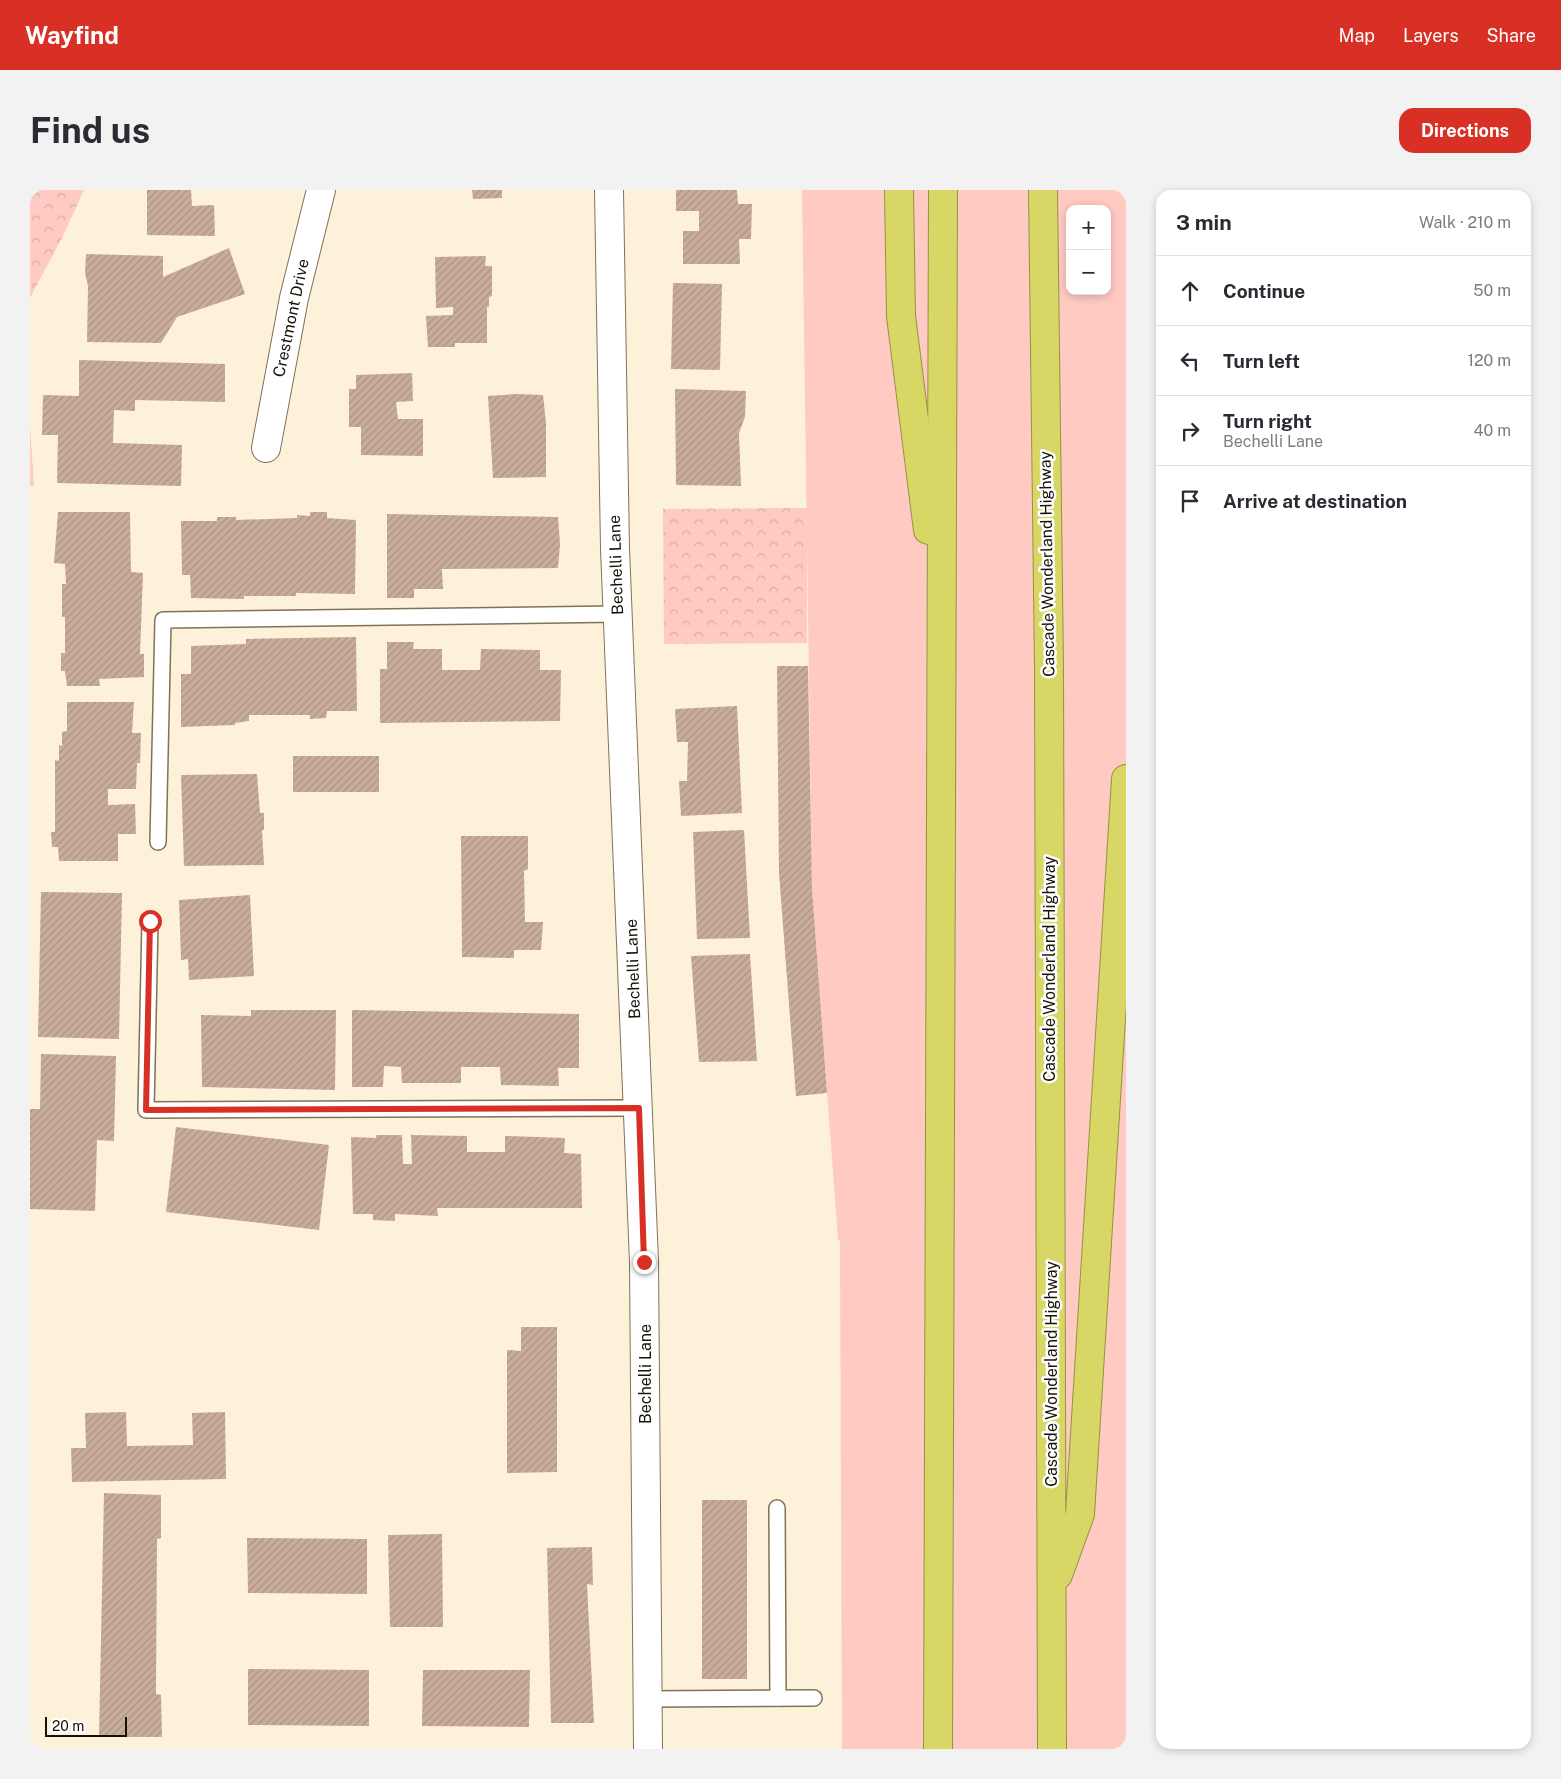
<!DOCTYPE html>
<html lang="en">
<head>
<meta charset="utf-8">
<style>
  :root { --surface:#fff; --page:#f2f2f3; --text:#2b2b33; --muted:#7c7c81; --line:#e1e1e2; --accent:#d93025 }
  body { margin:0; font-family:"Public Sans",sans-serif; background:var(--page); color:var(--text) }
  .controls { position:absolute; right:15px; top:15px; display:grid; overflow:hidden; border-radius:10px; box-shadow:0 2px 8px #0003 }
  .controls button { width:45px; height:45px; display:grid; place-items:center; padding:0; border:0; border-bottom:1px solid var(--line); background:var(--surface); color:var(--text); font:25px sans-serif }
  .scale { position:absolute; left:15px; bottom:12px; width:82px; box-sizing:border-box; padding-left:5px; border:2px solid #171208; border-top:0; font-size:14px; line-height:18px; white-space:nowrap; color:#171208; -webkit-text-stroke:4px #fff; paint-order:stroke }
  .stop { position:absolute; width:15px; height:15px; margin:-11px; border:4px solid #d93025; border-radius:50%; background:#fff }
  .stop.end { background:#d93025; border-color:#fff; box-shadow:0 1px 5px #0008 }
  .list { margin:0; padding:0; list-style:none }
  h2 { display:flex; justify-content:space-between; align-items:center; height:65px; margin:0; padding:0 20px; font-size:21px }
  h2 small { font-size:16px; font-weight:400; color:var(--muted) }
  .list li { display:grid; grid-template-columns:32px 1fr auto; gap:15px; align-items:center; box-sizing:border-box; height:70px; padding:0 20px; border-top:1px solid var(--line) }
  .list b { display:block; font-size:19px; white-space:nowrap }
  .list p { margin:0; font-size:16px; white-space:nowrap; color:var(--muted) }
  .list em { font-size:16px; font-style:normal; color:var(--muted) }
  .icon { flex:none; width:28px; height:28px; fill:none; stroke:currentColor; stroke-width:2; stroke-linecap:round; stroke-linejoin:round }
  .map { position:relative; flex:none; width:1096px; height:1559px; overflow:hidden; border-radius:15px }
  header { display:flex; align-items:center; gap:30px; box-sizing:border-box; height:70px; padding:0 25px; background:var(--accent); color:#fff }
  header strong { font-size:24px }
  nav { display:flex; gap:28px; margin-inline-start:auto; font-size:18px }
  .intro { display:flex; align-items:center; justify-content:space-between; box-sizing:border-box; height:120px; padding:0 30px }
  h1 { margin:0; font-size:35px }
  .button { padding:12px 22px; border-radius:15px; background:var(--accent); color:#fff; font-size:18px; font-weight:700 }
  main { display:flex; gap:30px; padding:0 30px }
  aside { flex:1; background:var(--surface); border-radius:15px; box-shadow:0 2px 8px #0003 }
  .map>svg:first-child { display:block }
</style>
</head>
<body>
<header>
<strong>Wayfind</strong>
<nav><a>Map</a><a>Layers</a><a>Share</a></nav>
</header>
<div class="intro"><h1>Find us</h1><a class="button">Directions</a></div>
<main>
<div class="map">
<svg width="1096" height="1559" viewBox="0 0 1096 1559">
  <defs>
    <pattern id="park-crowns" width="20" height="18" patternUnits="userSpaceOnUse" patternTransform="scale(1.25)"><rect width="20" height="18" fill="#fecac2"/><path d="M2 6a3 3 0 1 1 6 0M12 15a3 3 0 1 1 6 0" fill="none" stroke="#d9aca5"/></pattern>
    <pattern id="building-hatch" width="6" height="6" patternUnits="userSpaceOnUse" patternTransform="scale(1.25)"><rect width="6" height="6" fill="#c9ac9a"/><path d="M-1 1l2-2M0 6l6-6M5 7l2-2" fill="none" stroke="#ac9383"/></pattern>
  </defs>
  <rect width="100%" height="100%" fill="#fef1da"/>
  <path fill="#fecac2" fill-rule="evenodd" d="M772,0h324v1559h-284l-2,-509h-2l-26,-352zM1040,19h37v82h-37z"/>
  <g fill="url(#park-crowns)">
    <path d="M0,0h54l-22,48 -32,60z"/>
    <path d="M0,236l4,60h-4z"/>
    <path d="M777,318v135l-143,1 -1,-135z"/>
  </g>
  <g fill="url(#building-hatch)">
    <path d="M117,0h44l1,16 22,-1 1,31 -68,-1z"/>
    <path d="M442,0h30v8l-29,1z"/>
    <path d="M646,0h61l1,14h14l-1,35h-12l1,25h-57v-33h16v-20h-23z"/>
    <path d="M199,58l16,46 -68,23 -16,26 -74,-1 1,-56 -3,-13 1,-19 77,2v21z"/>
    <path d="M456,66l-1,10h7v30l-3,1v10h-2v36h-32v4h-27l-2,-31 27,-1v-8l-17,1 -1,-51z"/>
    <path d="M643,93l49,1 -2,86 -49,-1z"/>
    <path d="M49,170l146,4v38l-90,-2v11l-21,-1 -1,33 69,2 -1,41 -124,-3 1,-48h-16l1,-40 36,1z"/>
    <path d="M382,183l1,28 -17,1 2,17h25v37l-62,-1v-28h-12v-38h7v-14z"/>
    <path d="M645,199l71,2 -1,26 -6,16 2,53 -65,-1z"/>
    <path d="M486,204l27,1 3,28v54l-53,1 -5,-82z"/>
    <path d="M28,322h72l1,60 12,1 -3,81h4v23l-45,2 1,7h-33l-2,-15h-4v-18h4v-36h-3v-33h4l-1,-20 -11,-1z"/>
    <path d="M280,322h17v6l29,2 -1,74 -59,-1v3h-52v3l-53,-1 -1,-23h-8l-1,-54h36v-4h19v3l61,-2v-3l13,1z"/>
    <path d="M357,324l171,3 2,27 -2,24 -116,1 1,20h-29v9h-27z"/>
    <path d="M326,447l1,74h-30l-1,7 -16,1v-4h-61v6l-14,2v2l-54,2v-53h10v-28l55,-2v-5z"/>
    <path d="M357,452h27l-1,7h29v21h38l1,-21 59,1v20h21l-1,51 -180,2v-54h7z"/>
    <path d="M747,476h31l4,222 15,205 -31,3 -17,-223z"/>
    <path d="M37,512h67l-2,31h9l-1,30h-3l-1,26h-28v16l27,-1 1,30h-18v27h-59l-1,-14h-6l-1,-15h4v-72l4,1v-16l3,1v-14l5,-1z"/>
    <path d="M707,516l5,107 -61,3 -2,-35h8l1,-39h-11l-2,-33z"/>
    <rect x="263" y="566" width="86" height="36"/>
    <path d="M227,584l3,39h4v17h-2l2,35 -80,1 -3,-91z"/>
    <path d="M714,640l6,108 -53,1 -4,-107z"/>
    <path d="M431,646h67v33l-4,2 1,51h18l-2,28h-27v8l-52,-1z"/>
    <path d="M11,702l81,1 -3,146 -81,-2z"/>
    <path d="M220,705l4,81 -65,4 -1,-21 -7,1 -2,-60z"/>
    <path d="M720,764l7,107 -58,1 -8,-106z"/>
    <path d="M221,820h85l-1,80 -133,-3 -1,-72 50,1z"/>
    <path d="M322,820l227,4v54h-21l1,18 -58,-1 -1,-18h-39v16h-59l-1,-16 -17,-1 -1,21h-31z"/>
    <path d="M11,864l75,2 -2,85 -17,-1 -2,71 -65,-2v-100h10z"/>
    <path d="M146,937l153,18 -10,85 -153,-18z"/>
    <path d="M346,945h26l1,29h9l-1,-29 56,1v16h38v-16l60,2 -1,15 17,1 1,54h-145l1,8 -43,-2v7l-22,-1v-6h-20l-2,-77 25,1z"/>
    <path d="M491,1137h36v145l-50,1v-123l14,1z"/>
    <path d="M96,1222l1,34 66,-1 -1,-32 33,-1 1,67 -154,3 -1,-34h15l-1,-35z"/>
    <path d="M74,1303l57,2v43l-4,1 -1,155 5,1 1,42h-63z"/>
    <rect x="672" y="1310" width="45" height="179"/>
    <path d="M412,1344l1,93h-53l-2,-92z"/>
    <path d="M217,1348l120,1v55l-119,-1z"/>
    <path d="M562,1357l1,38 -6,-1 7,139h-43l-4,-175z"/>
    <path d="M218,1479l121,1v56l-121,-1z"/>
    <path d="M393,1480h107l-1,57 -107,-1z"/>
  </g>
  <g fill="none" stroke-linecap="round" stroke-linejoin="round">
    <defs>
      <g id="lane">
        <path d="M128,652l5,-222 455,-6"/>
        <path d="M120,731l-4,189 493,-2"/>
        <path d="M747,1318l1,190"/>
        <path d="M617,1509l167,-1"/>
      </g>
      <g id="street">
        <path d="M579,0l6,359 29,713 4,487"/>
        <path d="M236,258l28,-150 27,-108"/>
      </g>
      <g id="highway">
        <path d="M869,0l2,126 27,214"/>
        <path d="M1013,0l6,478 3,1081"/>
        <path d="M1028,1385l22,-61 46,-735"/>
        <path d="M908,1559l5,-1559"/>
      </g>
    </defs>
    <use href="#lane" stroke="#807258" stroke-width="18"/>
    <use href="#street" stroke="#807258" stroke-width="30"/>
    <use href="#highway" stroke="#949245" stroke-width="30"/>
    <use href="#lane" stroke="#fff" stroke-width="15"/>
    <use href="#street" stroke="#fff" stroke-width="28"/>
    <use href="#highway" stroke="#d8d766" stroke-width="28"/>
  </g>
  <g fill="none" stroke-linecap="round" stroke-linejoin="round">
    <path stroke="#d93025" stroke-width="6" d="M120,731l-4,189 493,-2 5,154"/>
  </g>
  <g text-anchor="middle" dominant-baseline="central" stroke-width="5" stroke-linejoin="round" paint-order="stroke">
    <g font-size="16" fill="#171208" stroke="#fff">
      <text transform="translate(261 128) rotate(-78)">Crestmont Drive</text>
      <text transform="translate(1017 374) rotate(-91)">Cascade Wonderland Highway</text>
      <text transform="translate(586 375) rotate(-92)">Bechelli Lane</text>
      <text transform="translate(603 779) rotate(-92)">Bechelli Lane</text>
      <text transform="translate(1019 779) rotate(-90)">Cascade Wonderland Highway</text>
      <text transform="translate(615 1184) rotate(-90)">Bechelli Lane</text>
      <text transform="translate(1021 1184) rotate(-90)">Cascade Wonderland Highway</text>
    </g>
  </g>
</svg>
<div class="controls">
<button>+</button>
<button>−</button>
</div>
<div class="scale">20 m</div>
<div class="stop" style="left:120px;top:731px"></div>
<div class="stop end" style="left:614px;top:1072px"></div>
</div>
<aside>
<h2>3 min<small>Walk · 210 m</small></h2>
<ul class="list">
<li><svg class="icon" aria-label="ahead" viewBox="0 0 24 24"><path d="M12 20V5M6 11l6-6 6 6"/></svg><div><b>Continue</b></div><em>50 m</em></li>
<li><svg class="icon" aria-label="left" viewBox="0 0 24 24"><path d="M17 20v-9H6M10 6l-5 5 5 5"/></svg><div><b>Turn left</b></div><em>120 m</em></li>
<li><svg class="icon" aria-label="right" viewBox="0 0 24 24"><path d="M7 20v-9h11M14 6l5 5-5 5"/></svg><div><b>Turn right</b><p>Bechelli Lane</p></div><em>40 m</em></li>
<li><svg class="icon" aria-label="arrive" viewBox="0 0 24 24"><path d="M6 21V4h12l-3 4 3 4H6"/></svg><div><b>Arrive at destination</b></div></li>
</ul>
</aside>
</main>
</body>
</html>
